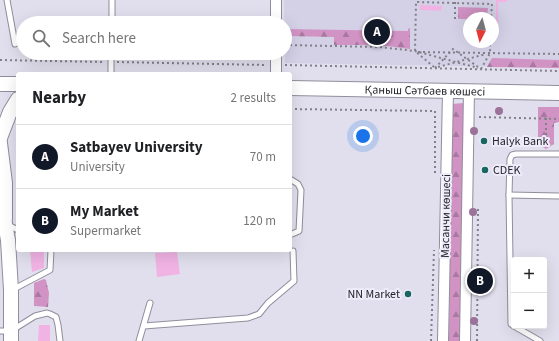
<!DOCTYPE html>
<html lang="en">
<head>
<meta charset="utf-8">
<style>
  :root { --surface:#fff; --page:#f2f2f2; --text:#202124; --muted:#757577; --line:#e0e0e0; --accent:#111827 }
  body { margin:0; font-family:"Source Sans 3",sans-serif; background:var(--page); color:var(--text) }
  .controls { position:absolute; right:12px; bottom:12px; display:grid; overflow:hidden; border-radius:4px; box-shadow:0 4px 16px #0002 }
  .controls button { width:36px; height:36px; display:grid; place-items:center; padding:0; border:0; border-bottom:1px solid var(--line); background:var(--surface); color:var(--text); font:20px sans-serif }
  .compass { position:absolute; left:463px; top:12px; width:36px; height:36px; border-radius:50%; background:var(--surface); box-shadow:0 4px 16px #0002; rotate:186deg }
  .you { position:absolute; left:363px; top:136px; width:14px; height:14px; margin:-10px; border:3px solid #fff; border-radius:50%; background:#1a73e8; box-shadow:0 0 0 6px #1a73e833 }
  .badge { display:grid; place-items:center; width:26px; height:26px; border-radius:50%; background:var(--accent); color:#fff; font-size:13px; font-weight:700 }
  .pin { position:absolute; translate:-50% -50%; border:2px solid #fff; box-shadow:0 1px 4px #0006 }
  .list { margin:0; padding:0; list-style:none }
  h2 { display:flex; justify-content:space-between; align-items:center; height:52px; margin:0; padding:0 16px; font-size:17px }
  h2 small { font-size:13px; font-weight:400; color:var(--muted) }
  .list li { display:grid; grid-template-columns:26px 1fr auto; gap:12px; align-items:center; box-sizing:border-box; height:64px; padding:0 16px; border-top:1px solid var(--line) }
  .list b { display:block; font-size:15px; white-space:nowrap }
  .list p { margin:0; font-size:13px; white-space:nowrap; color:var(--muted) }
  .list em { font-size:13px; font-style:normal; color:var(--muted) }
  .icon { flex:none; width:22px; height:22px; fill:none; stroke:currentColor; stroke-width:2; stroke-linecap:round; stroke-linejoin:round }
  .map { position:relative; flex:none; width:559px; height:341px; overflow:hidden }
  .search { position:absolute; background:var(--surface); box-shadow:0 4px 16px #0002; left:16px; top:16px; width:276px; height:44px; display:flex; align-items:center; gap:10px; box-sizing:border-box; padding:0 14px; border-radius:22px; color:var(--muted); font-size:15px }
  .panel { position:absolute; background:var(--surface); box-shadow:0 4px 16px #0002; left:16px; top:72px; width:276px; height:180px; border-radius:4px }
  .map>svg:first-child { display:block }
</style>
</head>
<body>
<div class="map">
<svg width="559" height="341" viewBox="0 0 559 341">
  <defs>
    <pattern id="forest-firs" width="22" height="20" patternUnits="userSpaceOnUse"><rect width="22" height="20" fill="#d193c4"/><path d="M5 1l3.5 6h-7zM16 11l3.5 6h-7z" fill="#a9789f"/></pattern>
  </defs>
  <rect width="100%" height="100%" fill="#e1dfed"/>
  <path fill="#d4d1e7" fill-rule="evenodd" d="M284,0h275v68l-274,-5zM469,18h24v24h-24z"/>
  <g fill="#f1b3e4">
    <path d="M496,0h11v2h-9v21h-2z"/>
    <path d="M420,5l22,1 -1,5 -21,-1z"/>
    <path d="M30,250h14v18l-12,4z"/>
    <path d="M177,252l3,22 -23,3 -2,-24z"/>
    <path d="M39,325h11v16h-12z"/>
  </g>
  <g fill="url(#forest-firs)">
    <path d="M458,7l30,1 -1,10h-18v1h-11z"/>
    <path d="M410,28v21l-31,-4h-45v-8l-46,-1 -3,-7 123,2v-2z"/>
    <path d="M492,58l67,2v8l-72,-1z"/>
    <path d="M464,103l-2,238h-13l2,-237z"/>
    <path d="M538,107h21v15l-5,1v21l-8,5 -8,-5z"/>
    <path d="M44,279l2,1 3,13 -1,14 -14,-1v-23z"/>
  </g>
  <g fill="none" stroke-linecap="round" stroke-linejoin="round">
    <defs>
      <g id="service">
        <path d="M7,0l8,44"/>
        <path d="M112,23v-23"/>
        <path d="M111,74v-21"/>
        <path d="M290,179l8,5 3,6 -2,41 -7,3h-2"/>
        <path d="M509,195l50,1"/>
        <path d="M8,225l10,5"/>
        <path d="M12,290l38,-20 1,-20"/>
        <path d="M144,326l104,-8 11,-4 9,-11 26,-22 -1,-30"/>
        <path d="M514,326l-3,-2 -2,-129 1,-36 2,-4 4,-1h43"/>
        <path d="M514,326l26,15"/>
        <path d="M0,331h11l24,-15 12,-3 3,1 6,3 2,8 2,16"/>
        <path d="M139,341l11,-38"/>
      </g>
      <g id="minor">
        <path d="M276,23v-23"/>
        <path d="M276,74v-21"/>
        <path d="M443,341l5,-250"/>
        <path d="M465,341l4,-250"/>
      </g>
      <g id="secondary">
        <path d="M0,84h18"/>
        <path id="s1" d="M290,88l269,5"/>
        <path d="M0,138l10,-26 8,-13"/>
        <path d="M0,143l5,40v36"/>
        <path d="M0,209l5,15 3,16 3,50v51"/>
      </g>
    </defs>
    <use href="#service" stroke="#908e9c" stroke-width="7"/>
    <use href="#minor" stroke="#908e9c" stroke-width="12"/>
    <use href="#secondary" stroke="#908e9c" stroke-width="16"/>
    <g stroke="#818089" stroke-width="2" stroke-dasharray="2 3" stroke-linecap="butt">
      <path d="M455,19v-19"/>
      <path d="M285,45l94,2 36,4 63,17"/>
      <path d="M418,52l141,2"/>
      <path d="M0,60l105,2"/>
      <path d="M117,62l150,3"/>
      <path d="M285,65l274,6"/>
      <path d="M434,67l-19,-16 1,-49 76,2 -1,14"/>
      <path d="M438,67l48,-13"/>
      <path d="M435,68l18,-19 25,18"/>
      <path d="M481,69l9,-16v-11"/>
      <path d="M290,109l145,2"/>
      <path d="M435,111v65"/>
      <path d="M479,117l80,2"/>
      <path d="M546,118v29"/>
      <path d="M431,341l3,-91"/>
      <path d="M477,341l1,-135"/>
    </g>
    <use href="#service" stroke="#fff" stroke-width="5"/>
    <use href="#minor" stroke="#fff" stroke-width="10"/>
    <use href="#secondary" stroke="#fff" stroke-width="14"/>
  </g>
  <g fill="#9b729a">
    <circle cx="499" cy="111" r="4"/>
    <circle cx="474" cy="131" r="4"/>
    <circle cx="473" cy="212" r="4"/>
    <circle cx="472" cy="274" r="4"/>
    <circle cx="474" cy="321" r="4"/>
  </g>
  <g fill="#196661" stroke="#eeecfb" stroke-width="1.5">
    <circle cx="484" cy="141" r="4"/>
    <circle cx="485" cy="170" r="4"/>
    <circle cx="408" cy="294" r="4"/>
  </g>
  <g text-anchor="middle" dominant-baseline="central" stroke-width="4" stroke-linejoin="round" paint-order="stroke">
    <g font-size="12" fill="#26252a" stroke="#eeecfb">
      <text stroke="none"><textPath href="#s1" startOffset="135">Қаныш Сәтбаев көшесі</textPath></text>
      <text transform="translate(446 216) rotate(-89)">Масанчи көшесі</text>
    </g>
    <g font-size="12" fill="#26252a" stroke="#eeecfb" text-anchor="start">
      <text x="492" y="141">Halyk Bank</text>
      <text x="493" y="170">CDEK</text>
      <text x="400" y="294" text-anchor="end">NN Market</text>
    </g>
  </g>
</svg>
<div class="controls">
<button>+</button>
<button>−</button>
</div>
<svg class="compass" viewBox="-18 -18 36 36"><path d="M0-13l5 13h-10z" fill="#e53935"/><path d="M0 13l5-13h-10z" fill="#757577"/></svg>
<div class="you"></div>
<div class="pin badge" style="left:377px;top:32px">A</div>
<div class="pin badge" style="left:480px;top:281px">B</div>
<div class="search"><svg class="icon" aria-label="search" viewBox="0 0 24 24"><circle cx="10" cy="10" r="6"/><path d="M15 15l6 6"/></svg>Search here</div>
<section class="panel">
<h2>Nearby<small>2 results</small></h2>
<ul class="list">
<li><span class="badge">A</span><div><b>Satbayev University</b><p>University</p></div><em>70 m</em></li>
<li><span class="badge">B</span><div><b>My Market</b><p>Supermarket</p></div><em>120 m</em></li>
</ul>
</section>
</div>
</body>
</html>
